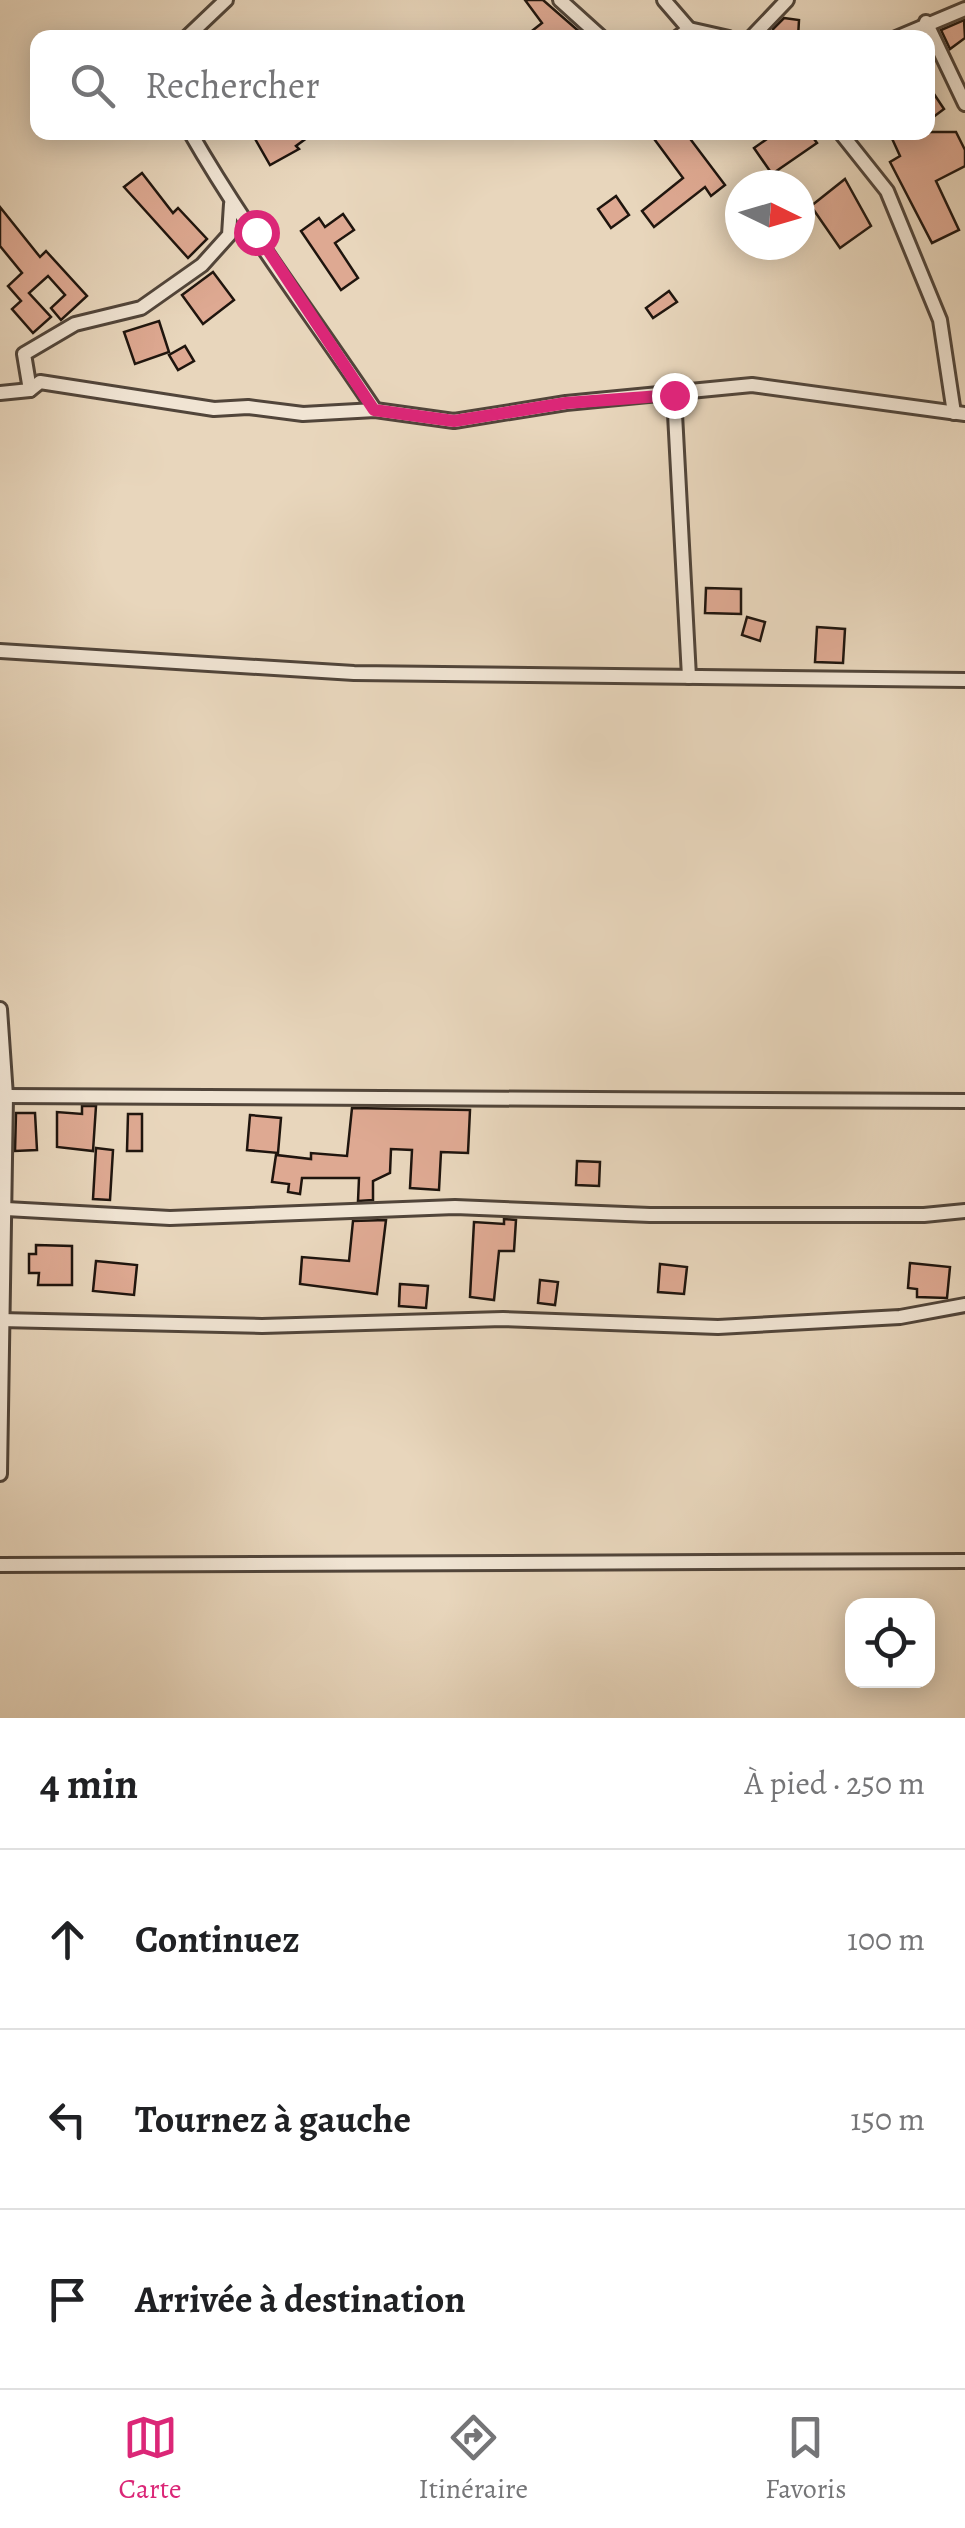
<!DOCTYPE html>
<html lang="fr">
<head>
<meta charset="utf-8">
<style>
  :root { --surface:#fff; --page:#f2f2f2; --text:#202124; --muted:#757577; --line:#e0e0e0; --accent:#db2777 }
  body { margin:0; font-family:Alegreya,serif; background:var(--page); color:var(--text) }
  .controls { position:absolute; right:30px; bottom:30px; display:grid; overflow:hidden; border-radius:20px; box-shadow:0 5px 25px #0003 }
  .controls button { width:90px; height:90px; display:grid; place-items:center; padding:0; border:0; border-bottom:2px solid var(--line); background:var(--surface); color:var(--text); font:50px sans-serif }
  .compass { position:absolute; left:725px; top:170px; width:90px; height:90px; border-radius:50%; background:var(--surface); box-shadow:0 5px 25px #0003; rotate:95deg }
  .stop { position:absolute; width:30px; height:30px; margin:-22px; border:8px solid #db2777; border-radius:50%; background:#fff }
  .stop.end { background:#db2777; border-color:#fff; box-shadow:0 2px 10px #0008 }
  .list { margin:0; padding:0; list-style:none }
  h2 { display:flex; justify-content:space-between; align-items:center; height:130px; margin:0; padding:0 40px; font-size:42px }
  h2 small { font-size:32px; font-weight:400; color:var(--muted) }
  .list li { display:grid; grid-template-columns:65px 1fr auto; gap:30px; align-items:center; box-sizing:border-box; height:180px; padding:0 40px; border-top:2px solid var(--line) }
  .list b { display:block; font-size:38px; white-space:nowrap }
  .list em { font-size:32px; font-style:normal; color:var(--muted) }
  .icon { flex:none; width:55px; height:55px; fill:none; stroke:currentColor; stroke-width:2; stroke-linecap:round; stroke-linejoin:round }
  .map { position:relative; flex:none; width:965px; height:1718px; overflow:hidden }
  .search { position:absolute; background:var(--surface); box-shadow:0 5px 25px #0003; left:30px; right:30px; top:30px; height:110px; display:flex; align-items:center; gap:25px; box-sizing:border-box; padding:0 35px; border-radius:20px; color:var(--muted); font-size:38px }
  .sheet { height:670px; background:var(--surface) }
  nav { display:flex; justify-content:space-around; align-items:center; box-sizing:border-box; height:140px; border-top:2px solid var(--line); background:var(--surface); font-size:28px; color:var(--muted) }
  nav a { display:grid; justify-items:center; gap:5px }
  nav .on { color:var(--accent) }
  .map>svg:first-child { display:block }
</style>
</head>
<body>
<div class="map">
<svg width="965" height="1718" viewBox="0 0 965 1718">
  <rect width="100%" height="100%" fill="#e8d6bc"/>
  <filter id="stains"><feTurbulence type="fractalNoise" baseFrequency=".002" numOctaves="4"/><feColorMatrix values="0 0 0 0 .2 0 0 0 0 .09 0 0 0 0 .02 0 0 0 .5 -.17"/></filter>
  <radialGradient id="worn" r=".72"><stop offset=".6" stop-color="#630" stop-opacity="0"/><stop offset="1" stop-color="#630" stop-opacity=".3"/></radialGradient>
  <g fill="#dea992" stroke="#1f150e" stroke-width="2.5">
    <path d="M525,0h18l39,34 -59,4 19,-15z"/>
    <path d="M784,18l15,2 -1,18h-25v-9z"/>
    <path d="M964,20l1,18 -15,11 -9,-19z"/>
    <path d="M928,85l16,24 -16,12z"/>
    <path d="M262,132h53l-19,14 3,3 -29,16 -16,-28z"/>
    <path d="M649,132h36l40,53 -14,11 -6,-9 -51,40 -12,-16 41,-33z"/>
    <path d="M777,132h32l8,11 -45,31 -18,-26z"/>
    <path d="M889,132h67l9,18v16l-29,15 23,49 -27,13 -42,-81 10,-6z"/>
    <path d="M142,173l31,40 5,-5 29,31 -19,19 -64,-71z"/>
    <path d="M845,179l26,47 -31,22 -29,-42z"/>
    <path d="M616,196l13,19 -18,13 -13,-19z"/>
    <path d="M0,207l40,50 6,-6 41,45 -26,24 -10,-12 14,-13 -17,-19 -19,17 22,24 -18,16 -21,-24 9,-8 -13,-15 14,-13 -22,-27z"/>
    <path d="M343,214l11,16 -19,13 23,35 -17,12 -40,-59 18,-13 6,9z"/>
    <path d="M213,272l21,28 -31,24 -21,-29z"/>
    <path d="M669,291l8,11 -24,16 -7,-10z"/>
    <path d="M159,321l10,31 -34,12 -11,-32z"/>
    <path d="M185,346l9,15 -16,9 -9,-15z"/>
    <path d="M706,588l35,1v25l-36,-1z"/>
    <path d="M747,617l18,5 -5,19 -18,-6z"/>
    <path d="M817,627l28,2 -2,34 -28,-1z"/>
    <path d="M82,1106h14l-3,45 -36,-4v-35l25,2z"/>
    <path d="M352,1108l118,2 -2,43 -27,-1 -2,38 -29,-2 2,-38 -21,-1 -1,24 -17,8v19l-15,1 1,-23h-57l-2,16 -12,-2 1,-8 -17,-2 4,-27 35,4v-6l36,3z"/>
    <path d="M16,1113h19l2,37 -22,1z"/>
    <path d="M128,1114h14v37h-15z"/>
    <path d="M250,1115l31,3 -3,35 -31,-3z"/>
    <path d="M96,1148l17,2 -3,50 -17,-1z"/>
    <path d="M577,1161l23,1 -1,24 -23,-1z"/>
    <path d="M504,1219l12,1 -2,31h-15l-5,49 -24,-3 4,-75 30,2z"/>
    <path d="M386,1220l-9,74 -77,-10 2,-27 47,4 4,-40z"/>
    <path d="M36,1245l36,1v39h-34l1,-12h-10v-19h7z"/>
    <path d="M96,1261l41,4 -3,30 -41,-4z"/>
    <path d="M910,1263l40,4 -3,31 -30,-1v-8l-9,-1z"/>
    <path d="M660,1264l27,3 -3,27 -26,-2z"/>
    <path d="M540,1280l18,2 -3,23 -17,-2z"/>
    <path d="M400,1284l28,2 -2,22 -27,-2z"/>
  </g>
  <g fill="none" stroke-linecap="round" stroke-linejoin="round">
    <defs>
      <g id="street">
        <path d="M560,0l42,38"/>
        <path d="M664,0l25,29"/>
        <path d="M926,22l39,82"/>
        <path d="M186,38l40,-38"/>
        <path d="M677,38l12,-9 40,9"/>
        <path d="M751,38l36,-38"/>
        <path d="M896,38l69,-29"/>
        <path d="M190,132c55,96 123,185 185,278"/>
        <path d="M840,132l47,59 53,129 14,93"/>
        <path d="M30,390l-6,-36 51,-30 66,-16 61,-43 27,-30 2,-31"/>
        <path d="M0,393l30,-3 10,-8 174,27 34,-2 55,7 72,-4 79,11 112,-18 186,-18 213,29"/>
        <path d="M674,395l15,282"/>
        <path d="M0,651l354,22 611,7"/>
        <path d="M0,1009l6,87 -6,378"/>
        <path d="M6,1096l959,5"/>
        <path d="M6,1209l164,9 285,-11 195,8h274l41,-4"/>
        <path d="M0,1320l262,6 241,-7 215,8 182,-10 65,-12"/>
        <path d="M0,1565l965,-4"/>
      </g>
    </defs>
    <use href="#street" stroke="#51453a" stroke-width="18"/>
    <use href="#street" stroke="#f0e4d3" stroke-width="12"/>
  </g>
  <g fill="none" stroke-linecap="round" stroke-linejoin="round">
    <path stroke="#db2777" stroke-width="12" d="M256,232l118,178 80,11 112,-18 108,-8"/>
  </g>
  <rect width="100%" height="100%" filter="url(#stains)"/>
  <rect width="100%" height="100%" fill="url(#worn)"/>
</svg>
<div class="controls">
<button><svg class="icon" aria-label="locate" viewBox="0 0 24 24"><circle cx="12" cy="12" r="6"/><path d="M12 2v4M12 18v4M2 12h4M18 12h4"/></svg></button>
</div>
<svg class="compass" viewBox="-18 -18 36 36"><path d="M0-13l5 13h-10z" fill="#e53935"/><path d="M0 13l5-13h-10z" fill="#757577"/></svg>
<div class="stop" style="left:256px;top:232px"></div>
<div class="stop end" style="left:674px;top:395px"></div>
<div class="search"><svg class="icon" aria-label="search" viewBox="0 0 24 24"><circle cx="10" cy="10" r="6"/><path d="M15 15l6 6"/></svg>Rechercher</div>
</div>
<section class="sheet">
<h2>4 min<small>À pied · 250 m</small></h2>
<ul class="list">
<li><svg class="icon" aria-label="ahead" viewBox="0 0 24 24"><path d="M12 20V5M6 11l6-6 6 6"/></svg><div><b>Continuez</b></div><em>100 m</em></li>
<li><svg class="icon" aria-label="left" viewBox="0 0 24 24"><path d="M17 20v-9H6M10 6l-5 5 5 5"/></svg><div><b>Tournez à gauche</b></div><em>150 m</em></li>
<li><svg class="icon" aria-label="arrive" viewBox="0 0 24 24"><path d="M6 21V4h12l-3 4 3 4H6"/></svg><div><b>Arrivée à destination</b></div></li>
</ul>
</section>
<nav>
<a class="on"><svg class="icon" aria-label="map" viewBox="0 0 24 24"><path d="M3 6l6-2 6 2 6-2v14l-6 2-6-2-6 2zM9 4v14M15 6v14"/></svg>Carte</a>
<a><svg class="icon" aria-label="directions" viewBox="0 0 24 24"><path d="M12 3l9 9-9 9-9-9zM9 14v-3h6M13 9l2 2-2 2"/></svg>Itinéraire</a>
<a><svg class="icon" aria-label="saved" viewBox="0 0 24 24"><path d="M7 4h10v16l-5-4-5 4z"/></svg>Favoris</a>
</nav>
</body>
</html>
